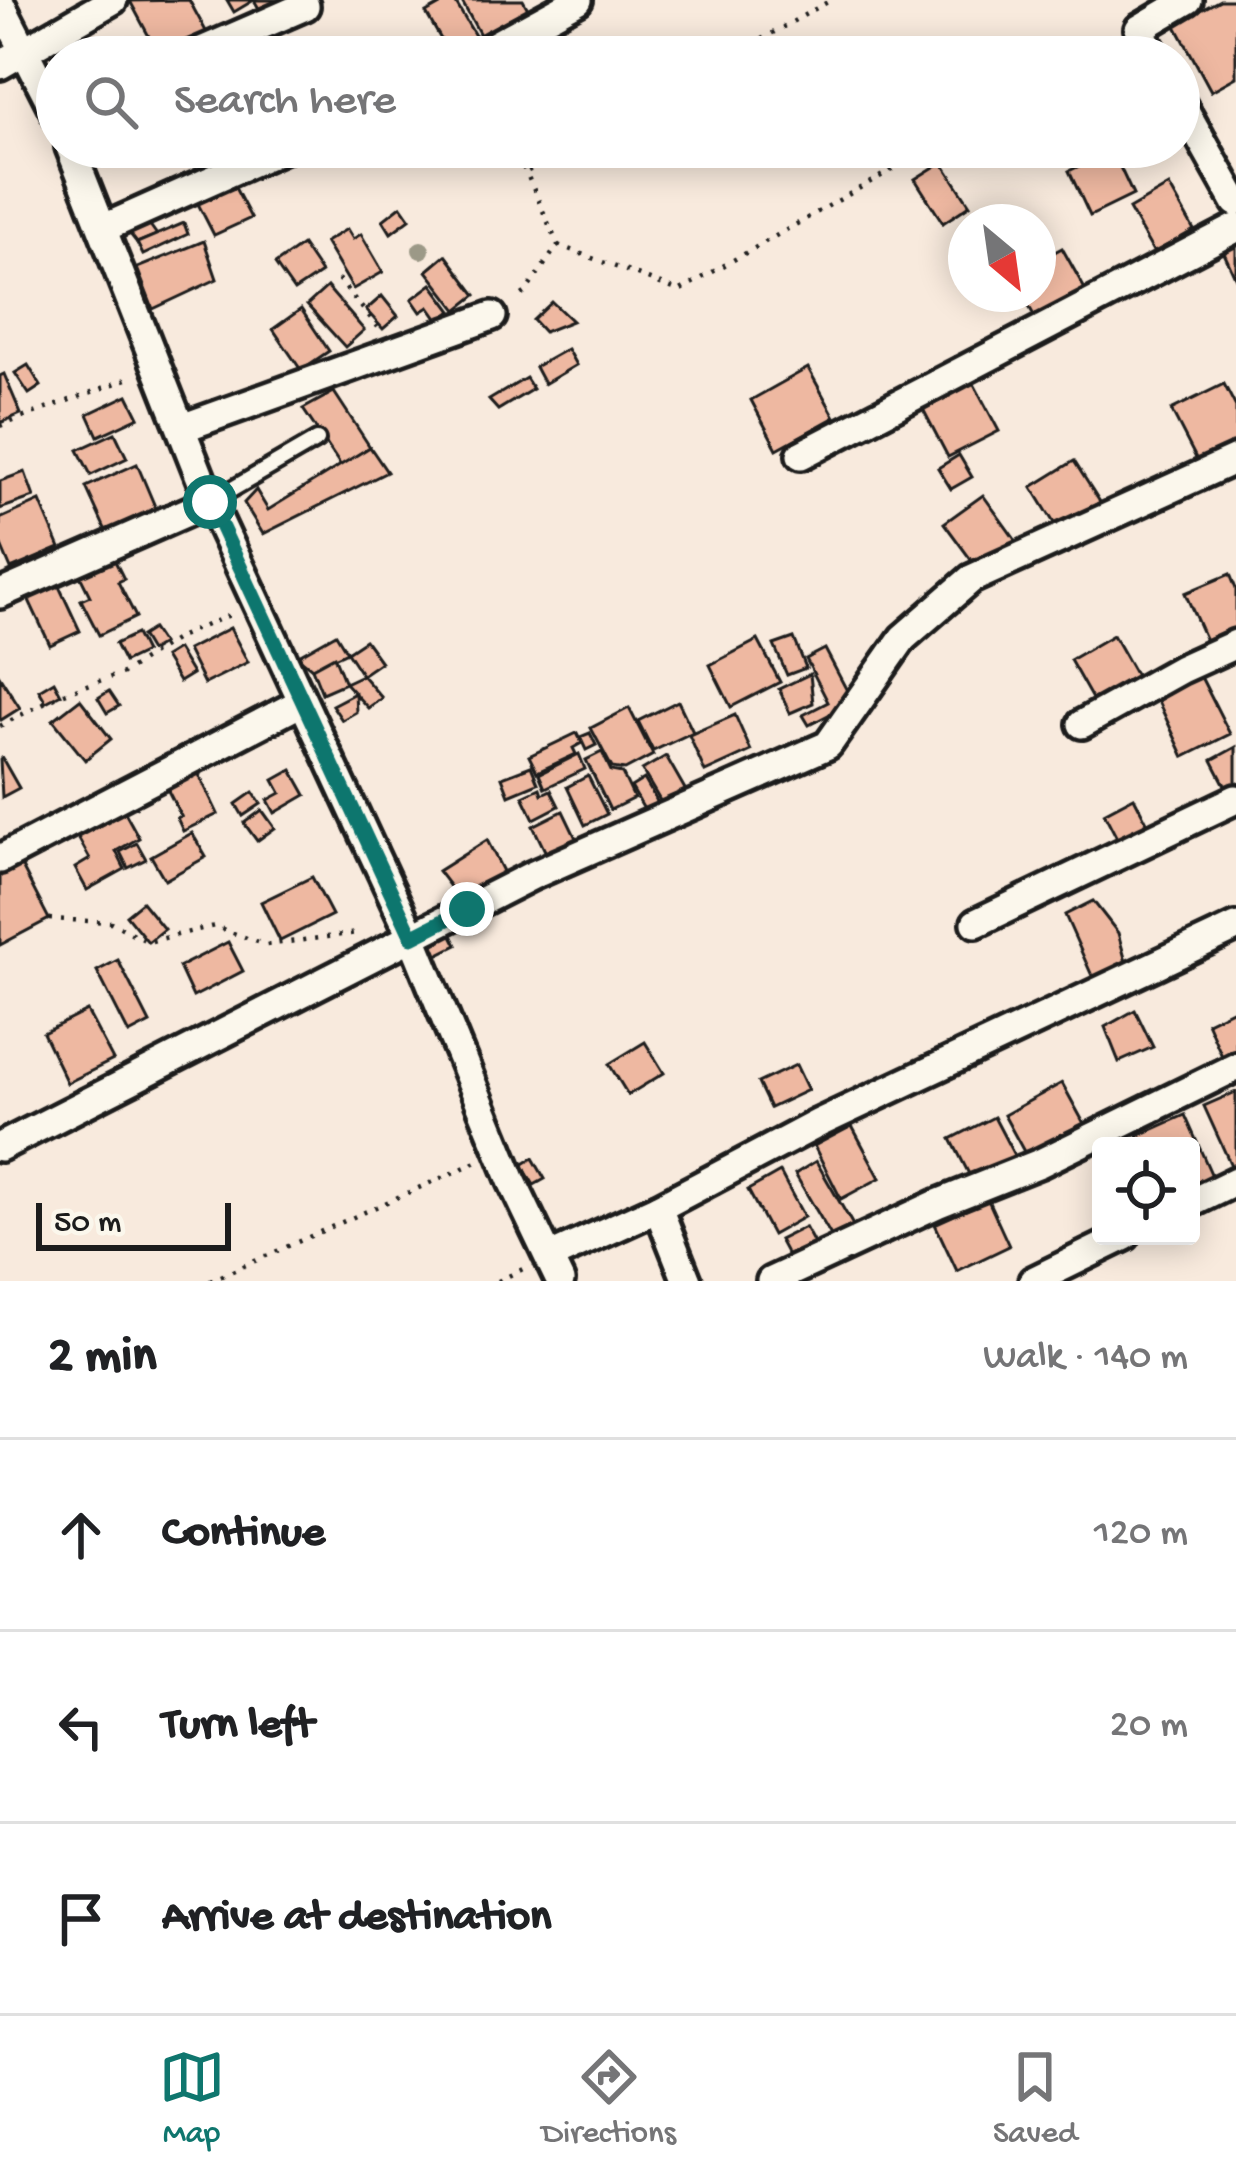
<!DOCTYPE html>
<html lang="en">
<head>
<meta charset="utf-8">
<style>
  :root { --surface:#fff; --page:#f2f2f2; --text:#202124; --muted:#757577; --line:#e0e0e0; --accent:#0f766e }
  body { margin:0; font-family:"Gochi Hand",sans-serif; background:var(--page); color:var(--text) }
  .controls { position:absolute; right:36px; bottom:36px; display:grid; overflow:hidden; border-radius:12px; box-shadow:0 6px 30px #0003 }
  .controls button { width:108px; height:108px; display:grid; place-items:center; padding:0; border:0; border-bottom:3px solid var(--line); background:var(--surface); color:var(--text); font:60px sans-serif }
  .compass { position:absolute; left:948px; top:204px; width:108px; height:108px; border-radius:50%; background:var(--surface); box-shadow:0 6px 30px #0003; rotate:151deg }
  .scale { position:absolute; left:36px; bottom:30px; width:195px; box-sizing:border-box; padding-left:12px; border:6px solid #1c1c1c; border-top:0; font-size:33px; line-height:42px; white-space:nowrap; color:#1c1c1c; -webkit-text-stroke:9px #fbf7ec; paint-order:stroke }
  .stop { position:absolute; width:36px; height:36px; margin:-27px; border:9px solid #0f766e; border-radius:50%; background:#fff }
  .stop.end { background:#0f766e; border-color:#fff; box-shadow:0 3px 12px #0008 }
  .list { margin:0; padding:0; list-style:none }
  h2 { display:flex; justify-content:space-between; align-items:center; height:156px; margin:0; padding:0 48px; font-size:51px }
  h2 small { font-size:39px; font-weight:400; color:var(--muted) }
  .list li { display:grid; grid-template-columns:78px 1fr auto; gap:36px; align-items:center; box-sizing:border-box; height:192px; padding:0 48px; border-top:3px solid var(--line) }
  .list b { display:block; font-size:45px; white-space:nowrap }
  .list em { font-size:39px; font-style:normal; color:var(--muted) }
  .icon { flex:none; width:66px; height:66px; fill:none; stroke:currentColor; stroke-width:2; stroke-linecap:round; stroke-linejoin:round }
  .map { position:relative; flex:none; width:1236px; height:1281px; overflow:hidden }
  .search { position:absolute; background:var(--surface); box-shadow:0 6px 30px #0003; left:36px; right:36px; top:36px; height:132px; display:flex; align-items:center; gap:30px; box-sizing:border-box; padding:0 42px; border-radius:66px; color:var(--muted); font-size:45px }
  .sheet { height:732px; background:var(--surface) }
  nav { display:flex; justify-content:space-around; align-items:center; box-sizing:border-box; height:168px; border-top:3px solid var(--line); background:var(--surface); font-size:33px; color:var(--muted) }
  nav a { display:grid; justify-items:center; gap:6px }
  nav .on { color:var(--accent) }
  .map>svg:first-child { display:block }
</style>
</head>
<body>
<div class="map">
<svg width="1236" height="1281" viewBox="0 0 1236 1281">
  <rect width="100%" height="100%" fill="#f8eadd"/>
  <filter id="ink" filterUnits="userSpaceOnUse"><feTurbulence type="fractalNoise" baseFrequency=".00833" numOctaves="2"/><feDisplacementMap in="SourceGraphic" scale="24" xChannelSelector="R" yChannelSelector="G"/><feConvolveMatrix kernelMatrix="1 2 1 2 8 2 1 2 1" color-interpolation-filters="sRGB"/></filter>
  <g filter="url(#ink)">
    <g fill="#eeb8a1" stroke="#1c1c1c" stroke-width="3">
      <path d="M189,0l18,33 -47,24 -30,-56z"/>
      <path d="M227,0h27l-20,12z"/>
      <path d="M254,0h38l-28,17z"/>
      <path d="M449,0h5l27,46 -20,11h-10l-25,-44z"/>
      <path d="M461,0h62l10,18 -48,26z"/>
      <path d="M1220,0h16v77l-25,14 -36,-67z"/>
      <path d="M94,37l14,20h-45z"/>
      <path d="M1112,150l21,45 -43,21 -21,-45z"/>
      <path d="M942,162l28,43 -27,18 -28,-44z"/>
      <path d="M232,182l19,36 -37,17 -18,-35z"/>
      <path d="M1169,186l25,44 -40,23 -25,-44z"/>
      <path d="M401,206l9,13 -19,14 -8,-13z"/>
      <path d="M147,221l10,14 -20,8 -11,-14z"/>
      <path d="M184,223l4,11 -45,21 -6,-12z"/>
      <path d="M347,229l6,10 8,-5 22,38 -30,17 -28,-47z"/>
      <path d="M204,241l13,38 -64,30 -16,-41z"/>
      <path d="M302,245l19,28 -27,18 -19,-27z"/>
      <path d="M1236,245v34l-13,-28z"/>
      <path d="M1062,248l24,43 -50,28 -14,-25h16v-33z"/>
      <path d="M446,255l30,40 -19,15 -30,-39z"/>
      <path d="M432,284l20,27 -13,10 -10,-14 -8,5 -9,-13z"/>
      <path d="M327,287l37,43 -19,17 -38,-42z"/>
      <path d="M382,296l16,20 -15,13 -17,-19z"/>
      <path d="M552,302l20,19 -28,11 -11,-12z"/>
      <path d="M301,309l28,42 -28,19 -28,-41z"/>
      <path d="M567,349l9,16 -32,19 -9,-17z"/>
      <path d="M28,365l13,21 -12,8 -14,-21z"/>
      <path d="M808,368l27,49 -58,32 -26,-49z"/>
      <path d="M4,374l17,40 -21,9v-47z"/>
      <path d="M526,378l7,11 -35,21 -9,-10z"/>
      <path d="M973,382l26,49 -51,26 -25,-48z"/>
      <path d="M1224,384l12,23v43l-35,18 -30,-58z"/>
      <path d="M334,392l36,55 -29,19 -38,-57z"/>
      <path d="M128,395l11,22 -41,19 -10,-22z"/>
      <path d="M115,433l12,25 -36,17 -13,-25z"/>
      <path d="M370,447l17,25 -124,62 -19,-31 12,-13 12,20z"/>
      <path d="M959,455l13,22 -21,12 -13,-21z"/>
      <path d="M1074,461l26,41 -43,26 -25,-41z"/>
      <path d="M137,464l19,45 -50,22 -20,-44z"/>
      <path d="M25,472l9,25 -34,12v-28z"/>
      <path d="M983,495l33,46 -39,27 -33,-45z"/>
      <path d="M40,501l20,47 -49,21 -11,-26v-24z"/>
      <path d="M114,559l10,20 -6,3 18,35 -37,18 -18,-35 9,-4 -10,-20z"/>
      <path d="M1230,574l6,15v44l-28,12 -23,-52z"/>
      <path d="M57,582l23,49 -30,14 -23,-49z"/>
      <path d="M230,628l18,34 -44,22 -17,-34z"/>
      <path d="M152,629l10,15 -12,7 -9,-15z"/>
      <path d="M136,634l9,18 -21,10 -9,-18z"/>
      <path d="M336,634l11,18 -35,16 -15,-12z"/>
      <path d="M1113,635l26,46 -43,25 -26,-46z"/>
      <path d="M794,638l12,30 -19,7 -13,-30z"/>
      <path d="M365,640l16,22 -19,13 -15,-23z"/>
      <path d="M758,640l22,42 -49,25 -21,-42z"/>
      <path d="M177,649l15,25 -13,8 -15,-25z"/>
      <path d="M825,649l28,53 -44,23 -6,-10 25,-13 -22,-43z"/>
      <path d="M334,656l11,27 -23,10 -10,-25z"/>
      <path d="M810,674l3,29 -23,10 -11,-24z"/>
      <path d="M362,675l20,23 -14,10 -23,-25z"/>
      <path d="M0,677l20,31 -19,12 -1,-1z"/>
      <path d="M1201,677l29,57 -46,23 -28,-60z"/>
      <path d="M54,681l7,13 -15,8 -7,-12z"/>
      <path d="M109,691l10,15 -12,7 -9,-15z"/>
      <path d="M355,693l1,19 -14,8 -10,-15z"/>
      <path d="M80,699l31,40 -26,21 -32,-40z"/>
      <path d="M678,701l15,31 -40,19 -15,-30z"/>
      <path d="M629,708l24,47 -28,15 -13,-2 -21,-40z"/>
      <path d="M735,715l16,36 -46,21 -16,-37z"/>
      <path d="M577,733l5,10 -9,5 3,6 -39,18 -8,-16z"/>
      <path d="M590,733l6,12 -10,5 -6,-13z"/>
      <path d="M1236,747v42l-7,4 -17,-33z"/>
      <path d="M602,752l9,19 11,2 12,25 -24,12 -24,-50z"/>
      <path d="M579,754l6,15 -40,19 -6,-14z"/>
      <path d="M666,756l20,35 -24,13 -20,-34z"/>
      <path d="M2,758l17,30 -17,9 -2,-37z"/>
      <path d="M194,764l24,50 -35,17 -6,-13 4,-2 -19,-37z"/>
      <path d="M531,766l7,17 -29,12 -7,-18z"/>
      <path d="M292,770l14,25 -31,18 -7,-13 13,-7 -7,-13z"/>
      <path d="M588,776l19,38 -22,11 -18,-38z"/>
      <path d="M644,779l14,24 -13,8 -14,-24z"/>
      <path d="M540,788l2,6 9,-4 8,16 -25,13 -11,-23z"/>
      <path d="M253,792l8,12 -18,12 -7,-12z"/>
      <path d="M1134,797l17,33 -30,16 -17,-33z"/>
      <path d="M122,807l17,31 -23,13 9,18 -38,21 -12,-22 15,-9 -15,-27z"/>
      <path d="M262,810l13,18 -18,13 -13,-18z"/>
      <path d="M563,811l14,29 -30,15 -14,-29z"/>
      <path d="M192,833l14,24 -41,23 -14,-24z"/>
      <path d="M487,840l24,47 -44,22 -29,-38z"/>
      <path d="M137,843l9,16 -18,9 -8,-16z"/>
      <path d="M20,863l29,56 -49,26v-71z"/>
      <path d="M312,877l20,38 -52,26 -19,-39z"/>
      <path d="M1093,901l25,32 10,36 -35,9 -28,-63z"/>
      <path d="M142,902l22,27 -16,13 -22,-27z"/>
      <path d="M450,931l7,14 -26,13 -8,-13z"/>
      <path d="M228,942l15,29 -50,26 -14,-30z"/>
      <path d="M118,960l32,63 -21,11 -32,-63z"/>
      <path d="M1236,1008v50l-11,5 -18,-41z"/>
      <path d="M1135,1010l18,37 -34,15 -14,-35z"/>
      <path d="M87,1011l26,49 -46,23 -24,-50z"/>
      <path d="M645,1042l19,31 -36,22 -19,-31z"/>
      <path d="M796,1065l12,25 -38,18 -12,-25z"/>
      <path d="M1062,1083l24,44 -58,32 -24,-44z"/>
      <path d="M1236,1092v79l-2,1 -30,-66z"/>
      <path d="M1185,1115l31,70 -25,12v-51h-48l-5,-10z"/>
      <path d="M994,1117l21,40 -43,23 -21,-41z"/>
      <path d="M852,1126l28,52 -39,21 -27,-53z"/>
      <path d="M533,1158l12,21 -11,6 -12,-20z"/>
      <path d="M816,1161l38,66 -21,12 -38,-65z"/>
      <path d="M780,1172l24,45 -32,18 -24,-45z"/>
      <path d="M988,1200l21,46 -52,25 -22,-47z"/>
      <path d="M805,1227l12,22 -26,13 -12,-22z"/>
    </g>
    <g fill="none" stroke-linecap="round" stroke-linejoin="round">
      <defs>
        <path id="service" d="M210,502l107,-62"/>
        <g id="minor">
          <path d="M0,3l57,112"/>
          <path d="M188,57l117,-51"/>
          <path d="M473,57l105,-57"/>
          <path d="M1155,57l-16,-28 49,-29"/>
          <path d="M0,65l113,-65"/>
          <path d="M1179,100l57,102"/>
          <path d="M70,147l140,355 202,435 100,244 48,100"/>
          <path d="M104,228l182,-81"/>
          <path d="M182,428l310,-112"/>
          <path d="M801,455l435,-227"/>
          <path d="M0,594l210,-92"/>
          <path d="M1082,724l99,-55 55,-25"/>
          <path d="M0,859l300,-156"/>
          <path d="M976,923l260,-124"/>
          <path d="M0,1147l531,-271 297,-131 75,-107 68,-59 265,-120"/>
          <path d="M1191,1203l45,-22"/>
          <path d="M658,1208l161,-85 417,-196"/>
          <path d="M550,1257l108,-49 29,73"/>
          <path d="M771,1281l166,-77 103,-41 196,-96"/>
          <path d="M1033,1281l92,-45"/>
        </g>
      </defs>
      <use href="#service" stroke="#1c1c1c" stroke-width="22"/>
      <use href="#minor" stroke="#1c1c1c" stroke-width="36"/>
      <g stroke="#1c1c1c" stroke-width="4.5" stroke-dasharray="3 9" stroke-linecap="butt">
        <path d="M730,57l101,-57"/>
        <path d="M1090,57l29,-16"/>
        <path d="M510,147l16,25 32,73 -33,48 -10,7"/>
        <path d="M528,171l42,-24"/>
        <path d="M558,245l121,46 253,-144"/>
        <path d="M338,279l40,48"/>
        <path d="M0,426l135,-50"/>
        <path d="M0,726l61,-32 62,-21 56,-36 53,-23"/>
        <path d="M49,919l62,3 37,20 66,-16 52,19 91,-12"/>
        <path d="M210,1281l269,-120"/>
        <path d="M498,1281l25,-12"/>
      </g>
      <use href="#service" stroke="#fbf7ec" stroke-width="14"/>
      <use href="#minor" stroke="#fbf7ec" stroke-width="27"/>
    </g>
    <circle fill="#9c9987" cx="421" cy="250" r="9"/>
  </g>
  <g fill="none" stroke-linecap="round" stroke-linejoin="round" filter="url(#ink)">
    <path stroke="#0f766e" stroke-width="15" d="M210,502l202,435 55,-28"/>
  </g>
</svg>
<div class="controls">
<button><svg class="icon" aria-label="locate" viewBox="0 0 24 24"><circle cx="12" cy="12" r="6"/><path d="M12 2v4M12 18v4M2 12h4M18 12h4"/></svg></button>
</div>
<svg class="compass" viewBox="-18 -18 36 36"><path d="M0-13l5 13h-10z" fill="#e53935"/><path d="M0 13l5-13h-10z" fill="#757577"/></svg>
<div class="scale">50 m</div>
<div class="stop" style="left:210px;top:502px"></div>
<div class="stop end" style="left:467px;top:909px"></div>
<div class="search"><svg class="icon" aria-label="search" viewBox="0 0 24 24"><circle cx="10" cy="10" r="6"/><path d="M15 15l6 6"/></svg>Search here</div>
</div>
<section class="sheet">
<h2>2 min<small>Walk · 140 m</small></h2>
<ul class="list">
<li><svg class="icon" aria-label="ahead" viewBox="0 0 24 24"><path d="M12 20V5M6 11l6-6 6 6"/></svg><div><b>Continue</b></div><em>120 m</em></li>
<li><svg class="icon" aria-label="left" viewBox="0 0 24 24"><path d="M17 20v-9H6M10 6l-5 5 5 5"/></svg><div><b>Turn left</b></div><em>20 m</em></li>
<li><svg class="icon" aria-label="arrive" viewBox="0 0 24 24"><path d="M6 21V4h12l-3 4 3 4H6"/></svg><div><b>Arrive at destination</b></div></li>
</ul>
</section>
<nav>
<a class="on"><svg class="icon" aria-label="map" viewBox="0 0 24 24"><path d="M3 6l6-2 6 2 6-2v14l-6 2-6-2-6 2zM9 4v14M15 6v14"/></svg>Map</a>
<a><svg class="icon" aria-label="directions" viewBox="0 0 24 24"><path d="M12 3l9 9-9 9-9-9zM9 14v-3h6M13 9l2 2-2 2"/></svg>Directions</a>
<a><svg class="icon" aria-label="saved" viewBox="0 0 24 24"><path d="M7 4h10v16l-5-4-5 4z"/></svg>Saved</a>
</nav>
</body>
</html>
